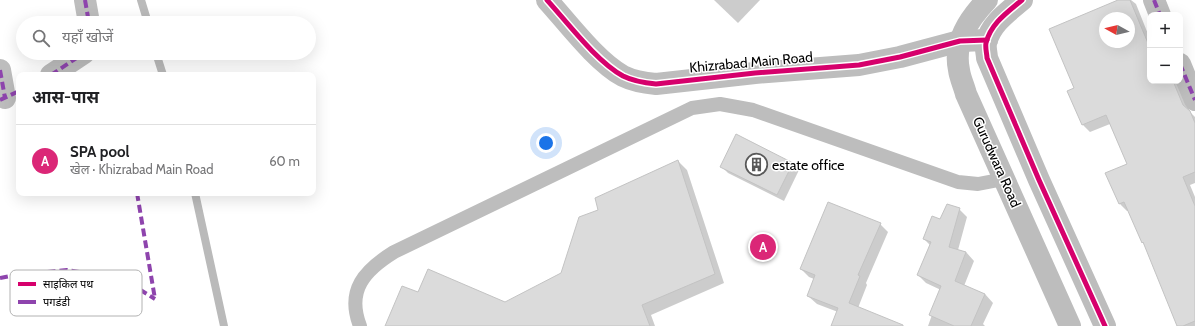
<!DOCTYPE html>
<html lang="hi">
<head>
<meta charset="utf-8">
<style>
  :root { --surface:#fff; --page:#f2f2f2; --text:#202124; --muted:#757577; --line:#e0e0e0; --accent:#db2777 }
  body { margin:0; font-family:Cabin,"Noto Sans Devanagari",sans-serif; background:var(--page); color:var(--text) }
  .controls { position:absolute; right:12px; top:12px; display:grid; overflow:hidden; border-radius:8px; box-shadow:0 4px 16px #0002 }
  .controls button { width:36px; height:36px; display:grid; place-items:center; padding:0; border:0; border-bottom:1px solid var(--line); background:var(--surface); color:var(--text); font:20px sans-serif }
  .compass { position:absolute; left:1099px; top:12px; width:36px; height:36px; border-radius:50%; background:var(--surface); box-shadow:0 4px 16px #0002; rotate:278deg }
  .you { position:absolute; left:546px; top:143px; width:14px; height:14px; margin:-10px; border:3px solid #fff; border-radius:50%; background:#1a73e8; box-shadow:0 0 0 6px #1a73e833 }
  .badge { display:grid; place-items:center; width:26px; height:26px; border-radius:50%; background:var(--accent); color:#fff; font-size:13px; font-weight:700 }
  .pin { position:absolute; translate:-50% -50%; border:2px solid #fff; box-shadow:0 1px 4px #0006 }
  .list { margin:0; padding:0; list-style:none }
  h2 { display:flex; justify-content:space-between; align-items:center; height:52px; margin:0; padding:0 16px; font-size:17px }
  h2 small { font-size:13px; font-weight:400; color:var(--muted) }
  .list li { display:grid; grid-template-columns:26px 1fr auto; gap:12px; align-items:center; box-sizing:border-box; height:72px; padding:0 16px; border-top:1px solid var(--line) }
  .list b { display:block; font-size:15px; white-space:nowrap }
  .list p { margin:0; font-size:13px; white-space:nowrap; color:var(--muted) }
  .list em { font-size:13px; font-style:normal; color:var(--muted) }
  .icon { flex:none; width:22px; height:22px; fill:none; stroke:currentColor; stroke-width:2; stroke-linecap:round; stroke-linejoin:round }
  .map { position:relative; flex:none; width:1195px; height:326px; overflow:hidden }
  .search { position:absolute; background:var(--surface); box-shadow:0 4px 16px #0002; left:16px; top:16px; width:300px; height:44px; display:flex; align-items:center; gap:10px; box-sizing:border-box; padding:0 14px; border-radius:22px; color:var(--muted); font-size:15px }
  .panel { position:absolute; background:var(--surface); box-shadow:0 4px 16px #0002; left:16px; top:72px; width:300px; height:124px; border-radius:8px }
  .map>svg:first-child { display:block }
</style>
</head>
<body>
<div class="map">
<svg width="1195" height="326" viewBox="0 0 1195 326">
  <rect width="100%" height="100%" fill="#fff"/>
  <g fill="#0003" fill-rule="evenodd">
    <path d="M714,0h46l-22,23z"/>
    <path d="M1120,0h11l5,4 14,35v42h27l14,32 4,4v66l-5,2 5,12v129h-17l-33,-81 -2,-3 -14,-31h-2l-7,-7 -13,-31 21,-9 -18,-40 -20,8 -7,-7 -8,-37 -24,-58zM1105,18h24v24h-24z"/>
    <path d="M678,161l9,9 37,113 -73,32 4,11h-268l31,-33 87,10 57,-30 37,-62z"/>
    <path d="M793,163l6,7 -15,31 -56,-28 -6,-6z"/>
    <path d="M959,209l8,8 -9,33 8,2 8,9 -10,25 21,8 8,9 -10,21 2,2h-57l13,-36 -15,-7 -8,-8 12,-30 -6,-6 17,-19z"/>
    <path d="M880,224l8,8 -22,51 1,2 -9,23 25,18h-51l6,-14 -21,-8 -9,-8 6,-17 -5,-2 -8,-8z"/>
  </g>
  <g fill="none" stroke-linecap="round" stroke-linejoin="round">
    <g stroke="#bababa" stroke-width="8">
      <path d="M141,0l7,23"/>
      <path d="M156,53l7,22"/>
      <path d="M195,193l29,133"/>
    </g>
  </g>
  <g fill="#dbdbdb" stroke="#c3c3c3" fill-rule="evenodd">
    <path d="M1118,0h12l20,48v33h23l10,24 7,6 5,12v49l-12,5 12,29v115l-12,5h-6l-34,-84 -1,1 -18,-41 -5,2 -14,-31 22,-9 -21,-49 -24,10 -15,-34 7,-3 -25,-59zM1105,18h24v24h-24z"/>
    <path d="M736,134l57,29 -16,32 -57,-28z"/>
    <path d="M678,160l37,114 -73,31 8,21h-265l17,-40 16,6 10,-23 77,33 56,-29 18,-56 19,-7 -3,-12z"/>
    <path d="M828,202l53,21 -23,52 2,1 -11,27 54,22v1h-72l7,-18 -31,-12 8,-21 -15,-6z"/>
    <path d="M947,204l13,4 -11,39 17,5 -11,29 30,13 -14,32h-17l-25,-11 12,-29 -24,-11 14,-33 -8,-3 9,-23 8,3z"/>
  </g>
  <g fill="none" stroke-linecap="round" stroke-linejoin="round">
    <path stroke="#bdbdbd" stroke-width="14" d="M360,326c-14,-36 5,-56 34,-74l298,-144 28,-4 33,6 205,72 20,2 26,-5"/>
    <g stroke="#bdbdbd" stroke-width="22">
      <path d="M85,0l4,23"/>
      <path d="M547,0c21,23 49,61 76,76 10,5 22,7 33,8l99,-11 104,-8 41,-8 60,-16 27,-1"/>
      <path d="M987,0c-18,19 -34,42 -28,70 1,8 5,16 7,24l104,232"/>
      <path d="M1022,0c-14,12 -31,23 -36,43 -1,5 1,11 1,15l52,122 66,146"/>
      <path d="M1154,0l6,15"/>
      <path d="M1180,64l15,36"/>
      <path d="M0,70l5,28"/>
      <path d="M51,75l33,-22"/>
    </g>
    <g stroke="#8e44ad" stroke-width="4" stroke-dasharray="8 4" stroke-linecap="butt">
      <path d="M85,0l4,23"/>
      <path d="M1154,0l6,15"/>
      <path d="M1180,64l15,36"/>
      <path d="M0,70l5,28"/>
      <path d="M51,75l33,-22"/>
      <path d="M0,100l19,-9"/>
      <path d="M137,193l18,106"/>
      <path d="M0,278l15,-3 52,-5 56,9 32,20"/>
    </g>
    <defs>
      <g id="cycleway">
        <path d="M547,0c21,23 49,61 76,76 10,5 22,7 33,8l99,-11 104,-8 41,-8 60,-16 27,-1"/>
        <path d="M1022,0c-14,12 -31,23 -36,43 -1,5 1,11 1,15l52,122 66,146"/>
      </g>
    </defs>
    <use href="#cycleway" stroke="#fff" stroke-width="8"/>
    <use href="#cycleway" stroke="#d6006c" stroke-width="5"/>
  </g>
  <defs>
    <symbol id="building-ring" viewBox="-11 -11 22 22"><circle r="9.5" fill="#fff" stroke="#595959" stroke-width="1.5"/><path d="M-4-6H4V6H1V3H-1V6H-4ZM-2.5-4.3h1.7v1.8h-1.7ZM.8-4.3h1.7v1.8H.8ZM-2.5-1h1.7V.8h-1.7ZM.8-1h1.7V.8H.8Z" fill="#595959"/></symbol>
  </defs>
  <g fill-rule="evenodd">
    <use href="#building-ring" x="744" y="152" width="25" height="25"/>
  </g>
  <g text-anchor="middle" dominant-baseline="central" stroke-width="3" stroke-linejoin="round" paint-order="stroke">
    <g font-size="14" fill="#000" stroke="#fff">
      <text transform="translate(751 62) rotate(-5)">Khizrabad Main Road</text>
      <text transform="translate(997 162) rotate(66)">Gurudwara Road</text>
    </g>
    <g font-size="14" fill="#000" stroke="#fff" text-anchor="start">
      <text x="772" y="165">estate office</text>
    </g>
  </g>
  <rect x="10" y="270" width="132" height="46" rx="6" fill="#fff" stroke="#b2b2b2" stroke-width="1"/>
  <rect x="18" y="282" width="18" height="4" fill="#d6006c"/>
  <rect x="18" y="300" width="18" height="4" fill="#8e44ad"/>
  <g font-size="11" fill="#000">
    <text x="43" y="288">साइकिल पथ</text>
    <text x="43" y="306">पगडंडी</text>
  </g>
</svg>
<div class="controls">
<button>+</button>
<button>−</button>
</div>
<svg class="compass" viewBox="-18 -18 36 36"><path d="M0-13l5 13h-10z" fill="#e53935"/><path d="M0 13l5-13h-10z" fill="#757577"/></svg>
<div class="you"></div>
<div class="pin badge" style="left:763px;top:247px">A</div>
<div class="search"><svg class="icon" aria-label="search" viewBox="0 0 24 24"><circle cx="10" cy="10" r="6"/><path d="M15 15l6 6"/></svg>यहाँ खोजें</div>
<section class="panel">
<h2>आस-पास<small></small></h2>
<ul class="list">
<li><span class="badge">A</span><div><b>SPA pool</b><p>खेल · Khizrabad Main Road</p></div><em>60 m</em></li>
</ul>
</section>
</div>
</body>
</html>
